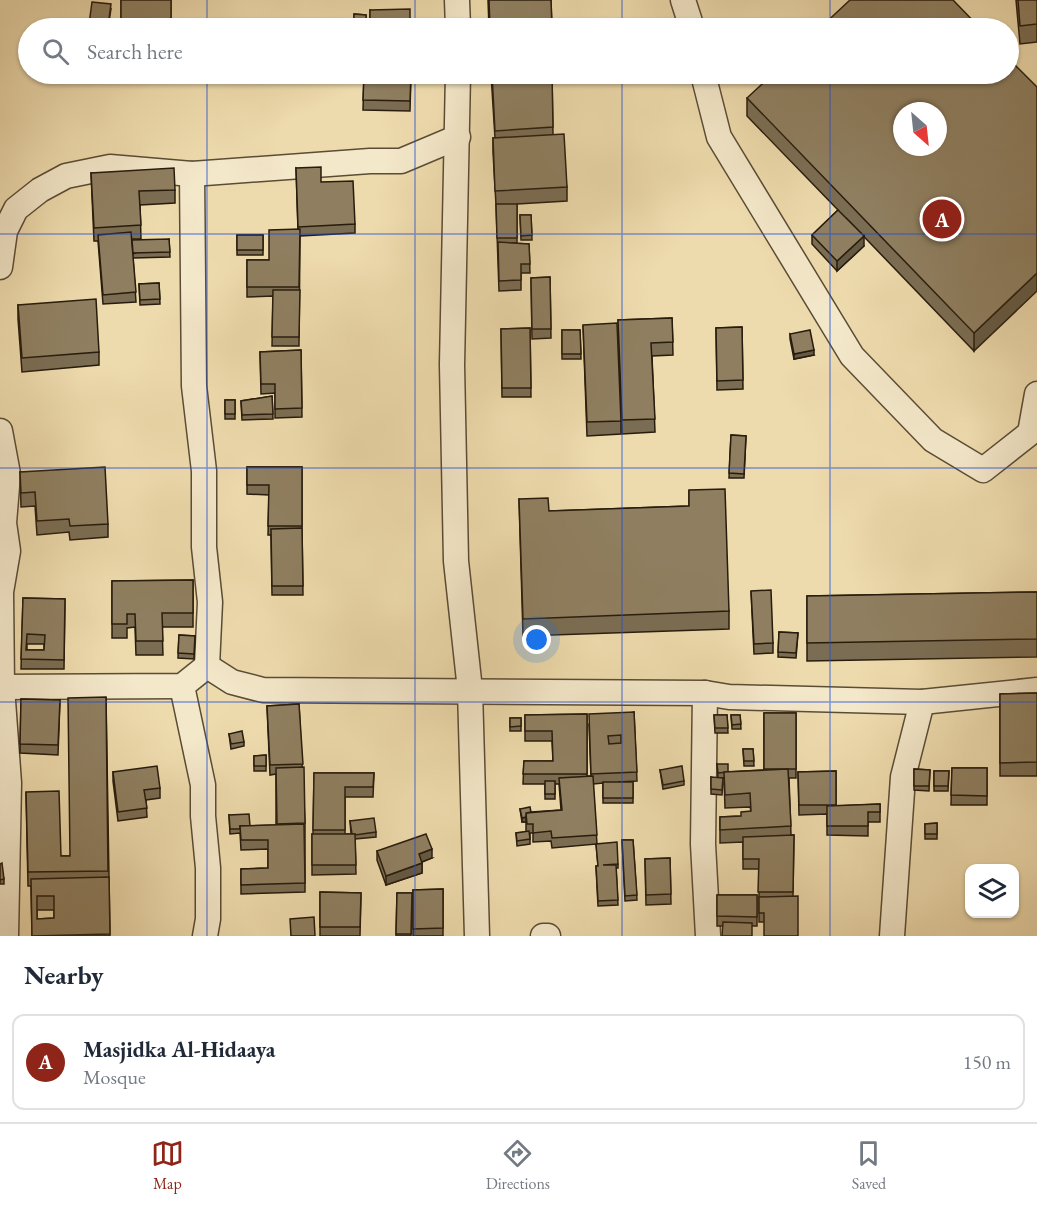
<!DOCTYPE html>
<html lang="en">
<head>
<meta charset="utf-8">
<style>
  :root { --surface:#fff; --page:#f6f6f7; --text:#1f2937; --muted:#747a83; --line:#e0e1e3; --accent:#8f2418 }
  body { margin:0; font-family:"EB Garamond",serif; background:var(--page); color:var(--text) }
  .controls { position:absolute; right:18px; bottom:18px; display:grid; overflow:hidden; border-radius:12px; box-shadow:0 2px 4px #0004 }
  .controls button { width:54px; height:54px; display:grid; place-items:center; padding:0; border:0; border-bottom:2px solid var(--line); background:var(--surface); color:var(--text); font:30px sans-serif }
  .compass { position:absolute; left:893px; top:102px; width:54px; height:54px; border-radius:50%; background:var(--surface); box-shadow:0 2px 4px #0004; rotate:153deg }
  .you { position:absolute; left:537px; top:640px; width:21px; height:21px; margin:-15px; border:4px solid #fff; border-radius:50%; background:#1a73e8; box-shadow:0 0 0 9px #1a73e833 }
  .badge { display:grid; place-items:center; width:39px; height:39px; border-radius:50%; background:var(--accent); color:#fff; font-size:20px; font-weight:700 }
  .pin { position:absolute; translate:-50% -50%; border:3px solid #fff; box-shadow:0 2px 6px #0006 }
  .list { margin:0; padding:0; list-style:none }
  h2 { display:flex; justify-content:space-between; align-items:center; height:78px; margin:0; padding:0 24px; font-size:26px }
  h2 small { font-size:20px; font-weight:400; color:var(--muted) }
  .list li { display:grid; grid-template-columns:39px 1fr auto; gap:18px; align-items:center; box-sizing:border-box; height:96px; margin:0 12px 12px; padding:0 12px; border:2px solid var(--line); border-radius:12px }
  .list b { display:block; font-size:22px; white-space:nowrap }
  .list p { margin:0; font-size:20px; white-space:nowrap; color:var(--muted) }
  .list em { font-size:20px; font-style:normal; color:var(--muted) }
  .icon { flex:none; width:33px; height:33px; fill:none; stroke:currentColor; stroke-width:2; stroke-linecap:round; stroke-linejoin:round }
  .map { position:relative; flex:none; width:1037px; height:936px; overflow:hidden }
  .search { position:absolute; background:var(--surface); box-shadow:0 2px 4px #0004; left:18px; right:18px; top:18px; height:66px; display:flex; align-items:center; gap:15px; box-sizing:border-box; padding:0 21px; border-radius:33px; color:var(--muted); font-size:22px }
  .sheet { height:186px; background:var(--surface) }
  nav { display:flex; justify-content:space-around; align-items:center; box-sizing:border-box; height:84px; border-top:2px solid var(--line); background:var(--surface); font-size:16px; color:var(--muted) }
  nav a { display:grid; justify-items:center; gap:3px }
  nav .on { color:var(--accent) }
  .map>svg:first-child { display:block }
</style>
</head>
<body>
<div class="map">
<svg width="1037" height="936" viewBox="0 0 1037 936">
  <rect width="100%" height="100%" fill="#eedbad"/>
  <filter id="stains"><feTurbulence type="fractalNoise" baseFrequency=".00333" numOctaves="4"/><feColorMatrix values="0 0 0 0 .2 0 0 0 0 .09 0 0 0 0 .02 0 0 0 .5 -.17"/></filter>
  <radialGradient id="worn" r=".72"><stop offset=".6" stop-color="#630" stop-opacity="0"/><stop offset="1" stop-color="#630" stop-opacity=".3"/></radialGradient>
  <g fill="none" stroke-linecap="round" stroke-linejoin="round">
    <defs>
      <g id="street">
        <path d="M457,0l1,28"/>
        <path d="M683,0l9,28"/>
        <path d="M458,74l-6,291 4,196 14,129 7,246"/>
        <path d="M703,74l16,63 133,219 81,84 50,30 47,-37 7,-39"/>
        <path d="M192,174l2,212 10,85v76l6,55 -3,64"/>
        <path d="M0,267l5,-36 11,-22 24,-19 26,-14 44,-9 82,7 178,-13h31l57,-24"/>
        <path d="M0,431l8,43 -4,49 4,28 -7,41 1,95 7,96 -3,153"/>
        <path d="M182,686l21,99v31l5,52v51l-3,17"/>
        <path d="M0,687l182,-1 25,-20 25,16 31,8 442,3 24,4 193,5 115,-12"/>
        <path d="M705,693l-2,151 5,92"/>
        <path d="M543,936h5"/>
        <path d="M892,936l11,-159 19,-75"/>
      </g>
    </defs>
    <use href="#street" stroke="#5a4c35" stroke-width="27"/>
    <use href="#street" stroke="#f4e8ca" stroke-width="24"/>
  </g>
  <g fill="#7b6d53" stroke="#281c0d" stroke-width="1.5" fill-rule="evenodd">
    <path d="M121,0h50v28h-62l12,-4z"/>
    <path d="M488,0h63l1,28h-63z"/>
    <path d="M1016,0h21v42l-17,2z"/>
    <path d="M111,9l-3,19h-19v-4z"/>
    <path d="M370,10l40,18h-40z"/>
    <path d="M354,14l12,1v13h-12z"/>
    <path d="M364,74h47l-1,37 -47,-1z"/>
    <path d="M491,74h61l1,60 14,53v14l-50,3v39h-8l20,1 1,29h-9v17l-22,1 -3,-86 -3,-53v-14h2z"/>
    <path d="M1008,74l-34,277 -128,-133 18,28 -27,25 -25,-27v-9l26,-25 -91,-94v-18z"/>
    <path d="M296,168l25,14 34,42v9l-55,3 -1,110h-27l1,-50 -26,1v-37h22l29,-30z"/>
    <path d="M91,173l84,17v13l-35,2 1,34h-9l1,15 36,-15 1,18 -37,1 3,44 -33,2 -5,-63h-4z"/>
    <path d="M520,215h11l1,25h-11z"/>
    <rect x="237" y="235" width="26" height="20"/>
    <path d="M550,277l1,61 -19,1 -1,-61z"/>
    <path d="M159,283l1,21 -20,1 -1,-21z"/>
    <path d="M18,305l81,47v13l-77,7 -4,-53z"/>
    <path d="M672,318l1,37 -21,1 3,76 -33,2 -4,-114z"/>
    <path d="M583,325l38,96v13l-34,2z"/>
    <path d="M742,327l1,62 -26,1 -1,-62z"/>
    <path d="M530,328l1,69h-29l-1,-68z"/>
    <path d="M562,330h18l1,29h-19z"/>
    <path d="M790,334l24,21 -20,4 -4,-20z"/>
    <path d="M301,350l1,67 -27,1v-25l-14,1 -1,-42z"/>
    <path d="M272,396l1,23 -31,1 -1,-19z"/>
    <rect x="225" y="400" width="10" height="19"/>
    <path d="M731,435l15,1 -2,42h-15z"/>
    <path d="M247,467h55v61l1,67h-31l-1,-60h-3l1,-40 -22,-1z"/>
    <path d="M20,472l88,52v13l-38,3 -1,-8 -32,3 -2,-29 -14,1z"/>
    <path d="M689,490l40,121v18l-206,7 -4,-137 30,12 140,-5z"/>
    <path d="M193,580v47h-31l1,28h-27l-1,-28 -8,1v10h-15v-57z"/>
    <path d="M751,591l22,52v10l-19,1z"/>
    <path d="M1037,592v65l-230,4v-65z"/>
    <path d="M23,598l42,1 -1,70h-43zM27,644h17v6h-17z"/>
    <path d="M779,632l19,1 -2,25 -18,-1z"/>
    <path d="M179,635l16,1 -1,23 -16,-1z"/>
    <path d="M1037,693v83h-37v-82z"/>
    <path d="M106,697l4,239h-78l-1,-50h-3l-2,-94 35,64h9zM37,910h17v8l-17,1z"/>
    <path d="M21,699l39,1 -2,55 -38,-2z"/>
    <path d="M299,704l6,119v69l-64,2v-25l27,-1v-19l-27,1 -1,-17 -10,1 -1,-19 21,11 26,-1v-51l-6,1 -3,-69z"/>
    <path d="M634,712l3,69 -19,1h15v21h-30v-20l-10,1 4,60 21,20v4h-2l2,37 -20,1 -2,-40h2l-2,-22 -44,4 -1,-7 -18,1v-9h-3v11l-13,2 -1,-13 10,-1v-10h-4l-2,-13 11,3 30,-2 -2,-26h-4v15h-10v-15h-22l1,-23h29l-1,-20h-27v-26l62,-1v62h4l-2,-52z"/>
    <path d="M764,713h32v65h-7l2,57h3l-1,61 -29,26h-5v-53h-16v-27l-23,1v-26l21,-1 10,-5 -1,-4 -25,1 -1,-30h-6l-1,-14 11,8 36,-2z"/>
    <path d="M714,715h13l1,18h-13z"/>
    <path d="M731,715h9l1,14h-9z"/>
    <rect x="510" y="718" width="11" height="13"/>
    <path d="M229,734l15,8v4l-13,3z"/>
    <path d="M743,749h10l1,17h-10z"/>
    <path d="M266,755v16h-12v-15z"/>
    <path d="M952,768h35v37h-36z"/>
    <path d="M914,769l16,1 -1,21 -15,-1z"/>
    <path d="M660,770l24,11v4l-21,4z"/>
    <path d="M836,771v35l44,-2v18h-12v14l-41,-1v-21l-28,1 -1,-43z"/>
    <path d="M934,771h15l-1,20h-14z"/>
    <path d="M113,772l47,16v10l-14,2 1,17 -29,4 -5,-40z"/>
    <path d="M314,773h60l-1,24h-28v37h6l-1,-13 26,11v5l-21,2 1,35 -44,1v-41h1z"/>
    <path d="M711,777l12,6 -1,12 -11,-1z"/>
    <path d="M937,823v16h-12v-15z"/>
    <path d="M622,840h11l4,60 -12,1z"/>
    <path d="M377,851l55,7 -10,4v11l-36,12 -9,-25z"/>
    <path d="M670,858l1,46 -25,1 -1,-46z"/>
    <path d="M0,864l4,15v5h-4z"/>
    <path d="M443,889v47h-30v-46z"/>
    <path d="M320,892l41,1 -1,43h-40z"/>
    <path d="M397,893h15l-1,43h-15z"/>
    <rect x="717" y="895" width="40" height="31"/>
  </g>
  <g fill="#645943" stroke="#281c0d" stroke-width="1.5">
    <path d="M864,236v10l-27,25v-10z"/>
    <path d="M1037,273v18l-63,60v-18z"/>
    <path d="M814,350v5l-20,4v-5z"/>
    <path d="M526,817v5h-4v-4z"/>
    <path d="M432,849v9l-13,5v-9z"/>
    <path d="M422,863v10l-36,12v-9z"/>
  </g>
  <g fill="#8f7f60" stroke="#281c0d" stroke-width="1.5" fill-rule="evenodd">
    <rect x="121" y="0" width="50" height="19"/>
    <path d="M489,0h62l1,28h-62z"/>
    <path d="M850,0h103l27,28h-160z"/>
    <path d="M1018,0h19v24l-17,2z"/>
    <path d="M92,2l19,2 -3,22 -19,-2z"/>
    <path d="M410,9v19h-29v-3h-11v-15z"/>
    <path d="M354,14l12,1v11h-12z"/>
    <rect x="109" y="24" width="29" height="4"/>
    <path d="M1008,58l29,29v186l-63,60 -227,-235 26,-24h235zM902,111h36v36h-36z"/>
    <path d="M364,74h47l-1,27 -47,-1z"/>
    <path d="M492,74h60l1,53 -58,4z"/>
    <path d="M564,134l3,53 -72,4 -2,-53z"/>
    <path d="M321,167v15l32,-1 2,43 -57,3 -2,-59z"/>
    <path d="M174,168l1,22 -36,1 2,34 -47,3 -3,-55z"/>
    <path d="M496,204h21v34h-20z"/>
    <path d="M838,210l26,26 -27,25 -25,-26z"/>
    <path d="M520,215h11l1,20 -11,1z"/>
    <path d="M300,229l-1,58h-52v-27h22v-30z"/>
    <path d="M131,232l5,60 -33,3 -5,-60z"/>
    <rect x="237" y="235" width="26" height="15"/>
    <path d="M169,239l1,13 -37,1 -1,-13z"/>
    <path d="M498,242l31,2 1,20h-9v16l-22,1z"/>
    <path d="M550,277l1,52h-19l-1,-51z"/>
    <path d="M159,283l1,16 -20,1 -1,-16z"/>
    <path d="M273,290h27l-1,47h-27z"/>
    <path d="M96,299l3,53 -77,6 -4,-53z"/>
    <path d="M672,318l1,24 -22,1 4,76 -33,1 -4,-100z"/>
    <path d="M617,323l4,98 -34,1 -4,-97z"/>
    <path d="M742,327l1,53 -26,1 -1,-53z"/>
    <path d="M530,328l1,60h-29l-1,-59z"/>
    <path d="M562,330h18l1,24h-19z"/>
    <path d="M810,330l4,20 -20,4 -4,-20z"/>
    <path d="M301,350l1,58 -27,1v-25h-14l-1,-32z"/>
    <path d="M272,396l1,18 -31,1 -1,-14z"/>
    <rect x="225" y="400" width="10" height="14"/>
    <path d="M731,435l15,1 -2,38 -15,-1z"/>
    <path d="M105,467l3,57 -38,2 -1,-7 -32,2 -2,-29 -14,1 -1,-21z"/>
    <path d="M247,467h55v59h-34l1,-41h-22z"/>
    <path d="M725,489l4,122 -206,8 -4,-120 29,-1 1,13 140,-5v-16z"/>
    <path d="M302,528l1,58h-31l-1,-57z"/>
    <path d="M193,580v33h-31l1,28h-27l-1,-27h-8v10h-15v-43z"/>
    <path d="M771,590l2,53 -19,1 -3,-53z"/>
    <path d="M1037,592v47l-230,4v-47z"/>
    <path d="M23,598l42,1 -1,61 -43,-1zM27,634l18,1 -1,15h-18z"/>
    <path d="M779,632l19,1 -2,20 -18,-1z"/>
    <path d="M179,635l16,1 -1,18 -16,-1z"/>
    <path d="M1037,693v69l-37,1v-69z"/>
    <path d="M106,697l2,174 -80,1 -2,-80 33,-1 2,65h9l-2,-158z"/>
    <path d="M21,699l39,1 -2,45 -38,-1z"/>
    <path d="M299,704l4,60 -33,1 -3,-59z"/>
    <path d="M634,712l3,60 -46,2 -2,-60zM621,735v8l-12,1 -1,-8z"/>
    <rect x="764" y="713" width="32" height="56"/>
    <path d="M587,714v60h-64l1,-13h29l-1,-30h-27v-16z"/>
    <path d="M714,715h13l1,13h-13z"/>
    <path d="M731,715h9l1,9 -9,1z"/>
    <path d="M510,718h11v8l-11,1z"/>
    <path d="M242,731l2,11 -13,2 -2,-10z"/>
    <path d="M743,749h10l1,12h-10z"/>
    <path d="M266,755v11h-12v-10z"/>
    <path d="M717,764h11v8l-10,1z"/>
    <path d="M157,766l3,22 -16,2 3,18 -29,4 -5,-40z"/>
    <path d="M682,766l2,15 -21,4 -3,-15z"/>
    <path d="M304,767l1,56 -28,1 -1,-56z"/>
    <path d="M952,768h35v28l-36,-1z"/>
    <path d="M788,769l3,57 -71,4v-13l21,-1v-4l10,-1 -1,-18 -25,2 -1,-23z"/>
    <path d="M914,769l16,1 -1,16h-15z"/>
    <path d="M836,771v34h-37l-1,-33z"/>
    <path d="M934,771h15l-1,15h-14z"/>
    <path d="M314,773h60l-1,14h-28v43h-32z"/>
    <path d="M593,776l4,59 -45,3 -1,-7 -18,2v-9h-6l-1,-11 36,-3 -3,-32z"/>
    <path d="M711,777l12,1 -1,12 -11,-1z"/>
    <rect x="545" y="781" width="10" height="13"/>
    <rect x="603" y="782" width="30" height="16"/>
    <path d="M880,804v8h-12v14h-41v-20z"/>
    <path d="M530,807l1,5 -5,1v4l-4,1 -2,-9z"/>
    <path d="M249,814l1,12h-10v3h-10l-1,-14z"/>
    <path d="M374,818l2,14 -21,3v-1h-3l-2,-13z"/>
    <path d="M937,823v11h-12v-10z"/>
    <path d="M304,824l1,59 -64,2v-16l27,-1v-28h-27l-1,-14z"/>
    <path d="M529,831l1,8 -13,2 -1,-8z"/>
    <path d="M312,834h43l1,31h-44z"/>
    <path d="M426,834l6,15 -13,5 3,9 -36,13 -9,-25z"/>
    <path d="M794,835l-1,57h-35l1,-33h-16v-22z"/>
    <path d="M622,840h11l4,55 -12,1z"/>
    <path d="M617,842l1,22 -15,1h13l2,35 -20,1 -2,-35h2l-2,-22z"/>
    <path d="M670,858l1,36 -25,1 -1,-36z"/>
    <path d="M2,863l2,16 -4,1v-16z"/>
    <path d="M109,877l1,57 -78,2 -1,-57zM37,896h17v22l-17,1z"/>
    <path d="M443,889v39l-30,1v-39z"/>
    <path d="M320,892l41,1 -1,34h-40z"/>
    <path d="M397,893h15l-1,41h-15z"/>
    <path d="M717,895h40v22l-40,-1z"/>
    <path d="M798,896v40h-34v-23h-5v-16z"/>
    <path d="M314,917l1,19h-24l-1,-17z"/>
    <path d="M723,922l29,1v13h-30z"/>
  </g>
  <path fill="none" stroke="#1d4ed8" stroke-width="1.5" stroke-opacity="0.55" d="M207,0v28M415,0v28M622,0v28M830,0v28M207,74v862M415,74v862M622,74v862M830,74v862M0,234h1037M0,468h1037M0,702h1037"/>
  <rect width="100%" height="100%" filter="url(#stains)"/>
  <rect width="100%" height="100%" fill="url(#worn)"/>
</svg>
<div class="controls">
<button><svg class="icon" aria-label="layers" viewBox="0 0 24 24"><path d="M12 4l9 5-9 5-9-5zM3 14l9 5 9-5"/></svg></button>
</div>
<svg class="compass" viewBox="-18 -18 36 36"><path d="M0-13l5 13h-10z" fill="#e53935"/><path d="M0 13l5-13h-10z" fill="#747a83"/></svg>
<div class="you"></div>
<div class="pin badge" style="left:942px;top:219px">A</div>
<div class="search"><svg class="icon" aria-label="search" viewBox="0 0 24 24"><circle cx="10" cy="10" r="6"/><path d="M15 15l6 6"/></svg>Search here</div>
</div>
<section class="sheet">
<h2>Nearby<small></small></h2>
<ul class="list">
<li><span class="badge">A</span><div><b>Masjidka Al-Hidaaya</b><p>Mosque</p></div><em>150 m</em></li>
</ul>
</section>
<nav>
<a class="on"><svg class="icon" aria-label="map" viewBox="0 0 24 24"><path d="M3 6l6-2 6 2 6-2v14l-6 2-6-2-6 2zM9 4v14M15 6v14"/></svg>Map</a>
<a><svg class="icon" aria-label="directions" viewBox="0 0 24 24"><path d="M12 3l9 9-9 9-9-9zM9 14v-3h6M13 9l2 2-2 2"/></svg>Directions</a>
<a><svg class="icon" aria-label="saved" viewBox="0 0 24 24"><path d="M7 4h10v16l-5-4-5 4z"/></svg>Saved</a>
</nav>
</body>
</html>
